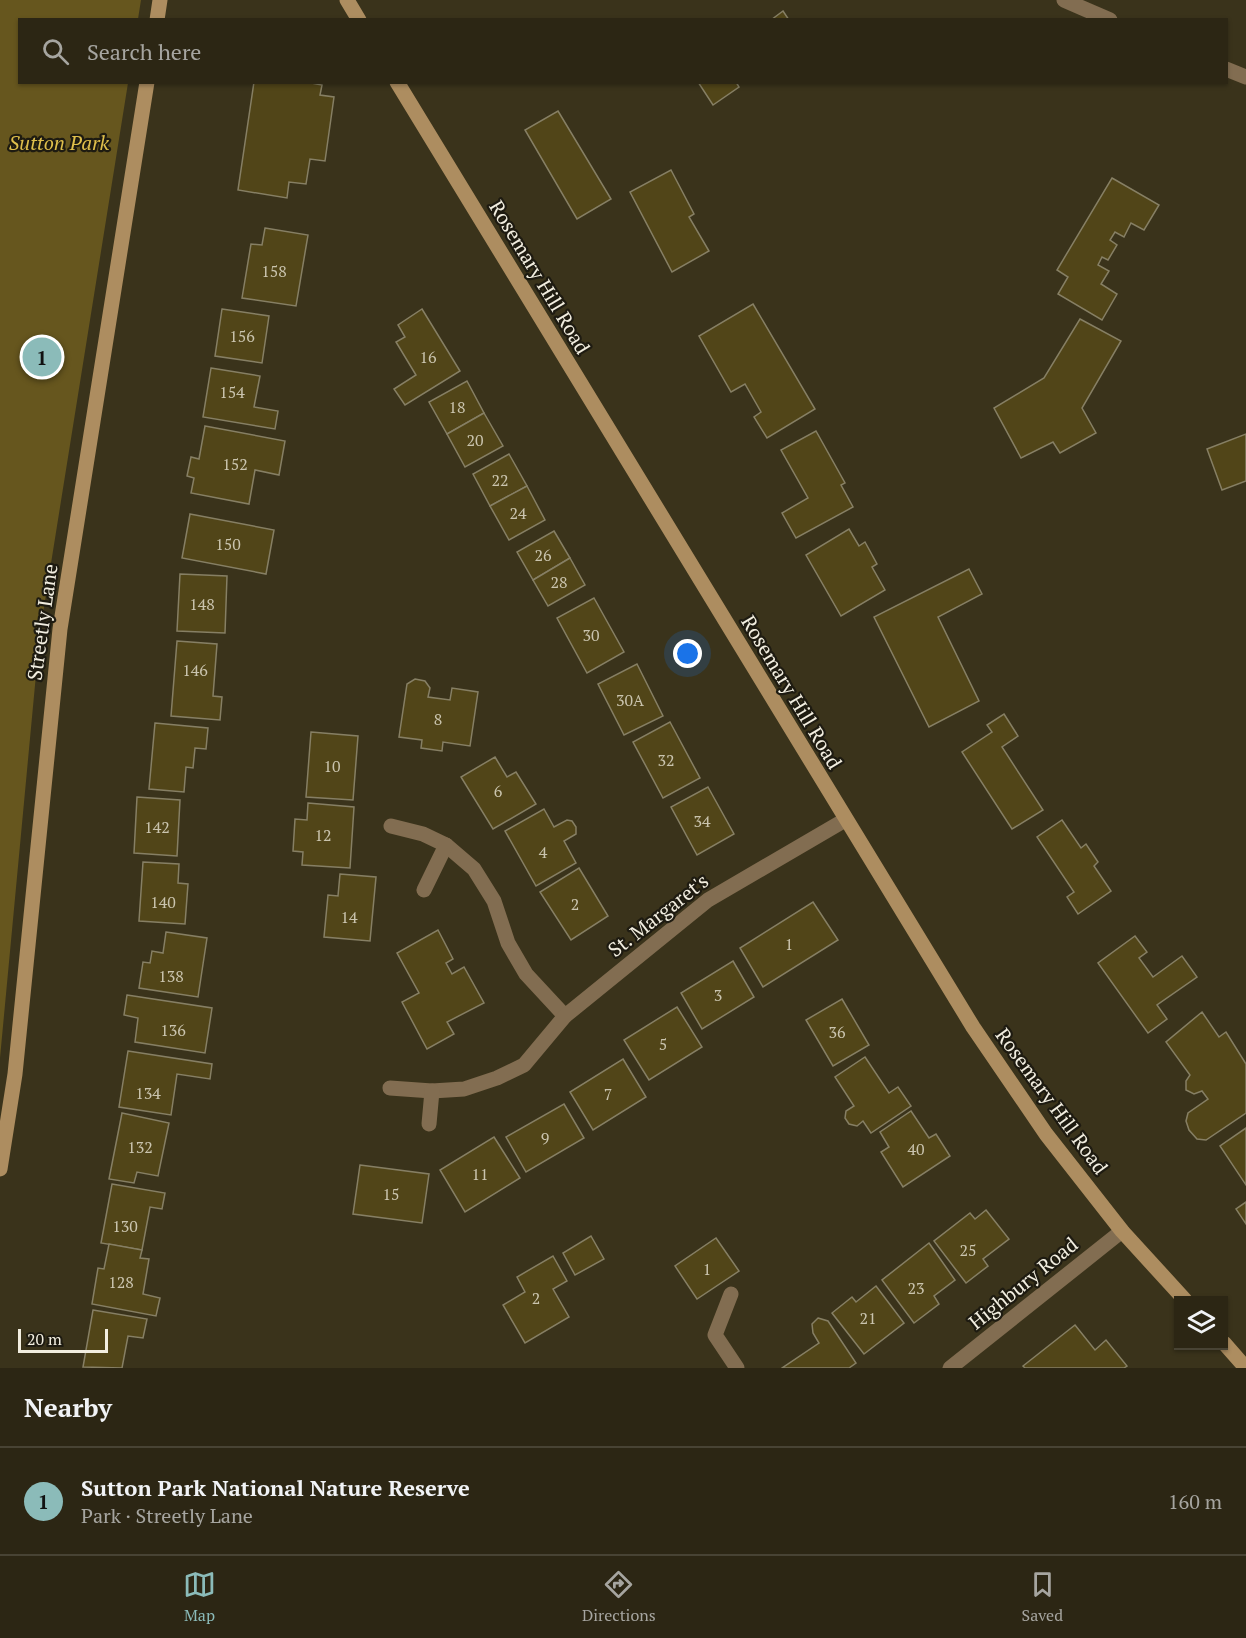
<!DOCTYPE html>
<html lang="en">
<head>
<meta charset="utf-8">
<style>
  :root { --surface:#2c2614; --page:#383222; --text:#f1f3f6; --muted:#a6a5a0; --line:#484334; --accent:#8bbbb9 }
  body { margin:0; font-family:"PT Serif",serif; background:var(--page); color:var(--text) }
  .controls { position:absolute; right:18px; bottom:18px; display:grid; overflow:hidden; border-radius:0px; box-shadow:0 2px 4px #0004 }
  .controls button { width:54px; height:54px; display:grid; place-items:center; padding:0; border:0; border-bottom:2px solid var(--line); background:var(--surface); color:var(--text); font:30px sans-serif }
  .scale { position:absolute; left:18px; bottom:15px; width:90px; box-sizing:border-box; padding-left:6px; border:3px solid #f2eee0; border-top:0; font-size:16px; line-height:21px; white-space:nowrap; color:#f2eee0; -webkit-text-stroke:4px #1e1b11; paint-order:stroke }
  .you { position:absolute; left:688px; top:654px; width:21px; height:21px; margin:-15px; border:4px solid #fff; border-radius:50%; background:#1a73e8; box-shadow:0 0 0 9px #1a73e833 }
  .badge { display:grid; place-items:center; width:39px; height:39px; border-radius:50%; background:var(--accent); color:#111; font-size:20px; font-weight:700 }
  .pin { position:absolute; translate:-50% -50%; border:3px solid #fff; box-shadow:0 2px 6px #0006 }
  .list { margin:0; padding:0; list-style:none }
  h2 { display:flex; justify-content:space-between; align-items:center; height:78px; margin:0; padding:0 24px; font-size:26px }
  h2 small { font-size:20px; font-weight:400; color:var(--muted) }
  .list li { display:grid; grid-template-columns:39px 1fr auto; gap:18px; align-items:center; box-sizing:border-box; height:108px; padding:0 24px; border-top:2px solid var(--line) }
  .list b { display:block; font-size:22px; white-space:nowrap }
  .list p { margin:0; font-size:20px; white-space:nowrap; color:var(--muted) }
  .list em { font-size:20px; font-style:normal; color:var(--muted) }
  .icon { flex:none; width:33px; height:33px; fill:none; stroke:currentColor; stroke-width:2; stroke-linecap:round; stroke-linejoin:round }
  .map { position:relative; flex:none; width:1246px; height:1368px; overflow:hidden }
  .search { position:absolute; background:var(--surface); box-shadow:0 2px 4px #0004; left:18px; right:18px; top:18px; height:66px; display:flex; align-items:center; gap:15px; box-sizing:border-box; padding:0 21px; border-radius:0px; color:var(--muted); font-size:22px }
  .sheet { height:186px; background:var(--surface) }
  nav { display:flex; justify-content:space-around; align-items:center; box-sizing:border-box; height:84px; border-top:2px solid var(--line); background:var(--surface); font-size:16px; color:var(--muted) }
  nav a { display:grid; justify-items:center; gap:3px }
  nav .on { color:var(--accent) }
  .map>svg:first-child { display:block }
</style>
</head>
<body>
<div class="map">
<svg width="1246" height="1368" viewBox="0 0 1246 1368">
  <rect width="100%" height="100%" fill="#3a331b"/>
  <path fill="#66561e" d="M0,0h141l-3,19 -118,1v62l108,1 -88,549 -40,426z"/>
  <g fill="#514518" stroke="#867f64" stroke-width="1.5">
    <path d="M783,11l6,9h-18z"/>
    <path d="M254,82h52l16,3 -2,10 14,2 -9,64 -15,-2 -4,25 -17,-2 -2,16 -49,-8z"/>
    <path d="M698,82h38l3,5 -26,18z"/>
    <path d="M558,111l53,88 -34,20 -52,-89z"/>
    <path d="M671,170l23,44 -5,3 20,34 -37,21 -42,-80z"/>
    <path d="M1112,178l47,27 -15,25 -13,-7 -7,14 -9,-5 -5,8 7,5 -9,15 -6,-3 -4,8 11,6 -8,13 16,10 -15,26 -44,-26 10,-17 -11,-7z"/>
    <path d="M265,228l43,7 -12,71 -54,-8 9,-54 11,1z"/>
    <path d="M753,304l62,105 -48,29 -13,-21 7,-5 -16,-28 -14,8 -32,-56z"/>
    <path d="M222,309l47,7 -7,47 -47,-7z"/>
    <path d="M422,309l38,62 -55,34 -11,-16 22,-14 -20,-33 9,-5 -7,-12z"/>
    <path d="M1080,319l41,22 -39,67 14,25 -36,20 -7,-11 -32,16 -27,-50 50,-30z"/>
    <path d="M211,368l49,8 -6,31 24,4 -3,18 -72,-12z"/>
    <path d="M467,381l17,32 -37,21 -18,-32z"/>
    <path d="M484,413l19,33 -38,21 -18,-33z"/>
    <path d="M205,426l80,15 -6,34 -24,-5 -6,34 -58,-11 3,-15 -7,-2 4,-19 8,2z"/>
    <path d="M816,431l29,52 -4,2 12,22 -57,31 -14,-25 26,-15 -27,-48z"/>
    <path d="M1246,434v47l-24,9 -15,-41z"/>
    <path d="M509,454l18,32 -37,20 -17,-32z"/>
    <path d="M527,486l18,34 -36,20 -19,-34z"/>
    <path d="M190,514l84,16 -8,44 -84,-16z"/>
    <path d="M849,529l10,17 6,-4 12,22 -5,3 13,23 -44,26 -35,-61z"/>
    <path d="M554,531l16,27 -37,22 -16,-28z"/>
    <path d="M570,558l15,27 -37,21 -15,-26z"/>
    <path d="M969,569l13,25 -44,23 41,84 -50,26 -55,-110z"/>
    <path d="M180,574l47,2 -2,57 -48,-2z"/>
    <path d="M594,598l30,54 -37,21 -30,-55z"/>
    <path d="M177,641l40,3 -4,52 9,1 -2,23 -49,-4z"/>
    <path d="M637,664l26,52 -39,19 -26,-51z"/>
    <path d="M415,679l10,2 5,7 -2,9 22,3 2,-12 26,4 -8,54 -27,-4 -1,9 -21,-3 1,-8 -23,-3 8,-53z"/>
    <path d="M1004,714l14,22 -16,11 41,63 -31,19 -50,-77 30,-20 -5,-7z"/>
    <path d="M670,722l30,56 -37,20 -30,-56z"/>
    <path d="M155,723l53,5 -2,21 -11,-1 -2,20 -7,-1 -2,25 -35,-3z"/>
    <path d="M311,732l47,4 -5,64 -47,-3z"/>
    <path d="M495,757l12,20 9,-5 20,32 -43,25 -32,-52z"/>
    <path d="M708,787l26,47 -37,21 -26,-48z"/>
    <path d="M137,797l43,3 -3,56 -43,-3z"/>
    <path d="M308,803l46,4 -4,61 -48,-3 1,-13 -10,-1 2,-32 12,1z"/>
    <path d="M544,809l10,18 13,-7 5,1 4,6v7l-12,7 12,22 -40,23 -31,-55z"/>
    <path d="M1062,820l19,28 5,-4 12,18 -4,4 17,25 -33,23 -11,-17 7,-5 -37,-55z"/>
    <path d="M143,862l36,2 -1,19 10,1 -3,40 -46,-3z"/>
    <path d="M579,868l29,48 -37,24 -31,-48z"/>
    <path d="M340,874l36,3 -6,64 -46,-4 4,-42 10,1z"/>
    <path d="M813,902l25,38 -75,47 -23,-39z"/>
    <path d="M438,930l15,29 -7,4 6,11 12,-7 20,36 -37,19 7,12 -27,15 -25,-47 17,-9 -22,-40z"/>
    <path d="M166,932l41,6 -9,59 -59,-9 4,-26 7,1 2,-12 11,2z"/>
    <path d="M1135,936l12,16 -8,6 14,19 29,-21 15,21 -40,28 10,14 -19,14 -50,-70z"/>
    <path d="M733,961l21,36 -52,32 -21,-36z"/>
    <path d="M127,995l85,13 -7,45 -70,-11 3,-24 -14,-3z"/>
    <path d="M842,999l27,46 -36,21 -27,-46z"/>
    <path d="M677,1007l25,40 -53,33 -25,-40z"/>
    <path d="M1202,1012l17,25 7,-5 20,32v49l-40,27 -9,-1 -8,-9 -3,-9 2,-8 20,-14 -6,-8 -8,3 -8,-4v-9l4,-6 -24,-33z"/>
    <path d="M128,1051l84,13 -2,15 -33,-5 -6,41 -52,-8z"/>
    <path d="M865,1057l24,36 9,-6 13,19 -40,27 -8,-12 -6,5 -8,-2 -4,-6 1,-7 8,-5 -19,-29z"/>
    <path d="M623,1059l23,38 -53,33 -23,-38z"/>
    <path d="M564,1104l20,34 -58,34 -20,-35z"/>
    <path d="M911,1111l18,27 7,-4 14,22 -47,31 -22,-35 8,-5 -9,-15z"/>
    <path d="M122,1113l47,10 -11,53 -21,-4 -3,11 -25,-4z"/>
    <path d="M1246,1128v57l-26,-39z"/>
    <path d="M494,1137l26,41 -55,34 -25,-42z"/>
    <path d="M360,1165l69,9 -7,49 -69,-9z"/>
    <path d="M112,1184l53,9 -3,16 -12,-2 -8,43 -41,-7z"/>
    <path d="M1246,1202v22l-10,-15z"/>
    <path d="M986,1210l23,29 -26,20 5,7 -22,17 -32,-42 36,-28 5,6z"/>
    <path d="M591,1236l13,23 -29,16 -12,-22z"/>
    <path d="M716,1238l23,33 -42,28 -22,-33z"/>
    <path d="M929,1243l26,37 -21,16 5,8 -25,19 -32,-43z"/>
    <path d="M109,1244l33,6 -2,8 9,1 -6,35 17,4 -4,18 -64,-12 6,-36 6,1z"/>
    <path d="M553,1256l14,25 -14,8 16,28 -44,26 -22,-38 22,-13 -8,-15z"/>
    <path d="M876,1286l28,37 -40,31 -32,-41 20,-16 4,5z"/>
    <path d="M93,1310l54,9 -4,19 -15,-2 -6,32 -39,-1z"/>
    <path d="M818,1318l10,3 28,42 -7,5h-67l37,-25 -6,-10 -1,-9z"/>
    <path d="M1075,1325l20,25 11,-10 21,26 -3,2h-99l-2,-2z"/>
  </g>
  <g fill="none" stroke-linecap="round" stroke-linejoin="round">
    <g stroke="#826d51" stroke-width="15">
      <path d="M1064,0l46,20"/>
      <path d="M1226,69l20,8"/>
      <path d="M391,826l32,8 23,11 28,24 20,32 14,42 18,31 39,42"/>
      <path d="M424,890l22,-45"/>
      <path d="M390,1088l42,3 32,-2 33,-11 27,-13 41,-49 143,-116 137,-80"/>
      <path d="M429,1124l3,-33"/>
      <path d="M731,1294l-16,41 22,33"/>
      <path d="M950,1368l172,-137"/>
    </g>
    <g stroke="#ad8d60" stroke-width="15">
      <path d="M347,0l12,20"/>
      <path d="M157,20l3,-20"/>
      <path d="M397,82l576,945 73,107 76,97 63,69"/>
      <path d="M0,1169l15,-95 45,-445 87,-547"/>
      <path d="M1224,1343l22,25"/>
    </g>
  </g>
  <g text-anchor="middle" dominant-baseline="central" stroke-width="4.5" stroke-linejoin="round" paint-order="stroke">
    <g font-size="16" fill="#cac4ae">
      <text x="274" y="271">158</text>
      <text x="242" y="336">156</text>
      <text x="428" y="357">16</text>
      <text x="232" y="392">154</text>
      <text x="457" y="407">18</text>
      <text x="475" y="440">20</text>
      <text x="235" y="464">152</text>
      <text x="500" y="480">22</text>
      <text x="518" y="513">24</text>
      <text x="228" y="544">150</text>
      <text x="543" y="555">26</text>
      <text x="559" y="582">28</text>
      <text x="202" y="604">148</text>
      <text x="591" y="635">30</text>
      <text x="195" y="670">146</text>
      <text x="630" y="700">30A</text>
      <text x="438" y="719">8</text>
      <text x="666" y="760">32</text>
      <text x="332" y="766">10</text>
      <text x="498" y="791">6</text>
      <text x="702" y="821">34</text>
      <text x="157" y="827">142</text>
      <text x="323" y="835">12</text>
      <text x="543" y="852">4</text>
      <text x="163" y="902">140</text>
      <text x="575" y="904">2</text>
      <text x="349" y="917">14</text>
      <text x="789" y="944">1</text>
      <text x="171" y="976">138</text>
      <text x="718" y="995">3</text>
      <text x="173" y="1030">136</text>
      <text x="837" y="1032">36</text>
      <text x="663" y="1044">5</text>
      <text x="148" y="1093">134</text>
      <text x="608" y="1094">7</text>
      <text x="545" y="1138">9</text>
      <text x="140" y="1147">132</text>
      <text x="916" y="1149">40</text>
      <text x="480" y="1174">11</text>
      <text x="391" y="1194">15</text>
      <text x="125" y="1226">130</text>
      <text x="968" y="1250">25</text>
      <text x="707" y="1269">1</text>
      <text x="121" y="1282">128</text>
      <text x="916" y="1288">23</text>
      <text x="536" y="1298">2</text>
      <text x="868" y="1318">21</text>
    </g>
    <g font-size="20" font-style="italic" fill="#dfbf4b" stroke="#1e1b11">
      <text x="59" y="142">Sutton Park</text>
    </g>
    <g font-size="20" fill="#f2eee0" stroke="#1e1b11">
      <text transform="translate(540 277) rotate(59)">Rosemary Hill Road</text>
      <text transform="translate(42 622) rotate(-82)">Streetly Lane</text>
      <text transform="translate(792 692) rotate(59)">Rosemary Hill Road</text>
      <text transform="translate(658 915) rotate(-38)">St. Margaret's</text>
      <text transform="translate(1052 1101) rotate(54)">Rosemary Hill Road</text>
      <text transform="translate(1023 1283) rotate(-39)">Highbury Road</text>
    </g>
  </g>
</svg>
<div class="controls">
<button><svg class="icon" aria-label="layers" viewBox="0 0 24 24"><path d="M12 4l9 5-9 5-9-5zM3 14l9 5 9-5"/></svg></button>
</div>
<div class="scale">20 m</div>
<div class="you"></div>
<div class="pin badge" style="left:42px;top:357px">1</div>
<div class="search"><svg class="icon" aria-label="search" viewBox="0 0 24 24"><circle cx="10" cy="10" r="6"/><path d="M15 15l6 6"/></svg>Search here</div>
</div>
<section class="sheet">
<h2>Nearby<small></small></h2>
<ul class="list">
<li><span class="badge">1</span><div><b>Sutton Park National Nature Reserve</b><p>Park · Streetly Lane</p></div><em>160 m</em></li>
</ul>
</section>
<nav>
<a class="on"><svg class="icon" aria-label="map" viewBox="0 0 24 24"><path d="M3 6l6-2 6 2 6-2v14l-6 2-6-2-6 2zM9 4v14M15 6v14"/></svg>Map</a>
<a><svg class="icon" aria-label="directions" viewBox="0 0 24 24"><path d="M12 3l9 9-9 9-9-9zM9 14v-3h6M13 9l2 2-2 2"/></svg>Directions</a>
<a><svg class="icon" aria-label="saved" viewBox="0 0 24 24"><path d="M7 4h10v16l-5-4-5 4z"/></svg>Saved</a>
</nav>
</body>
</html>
